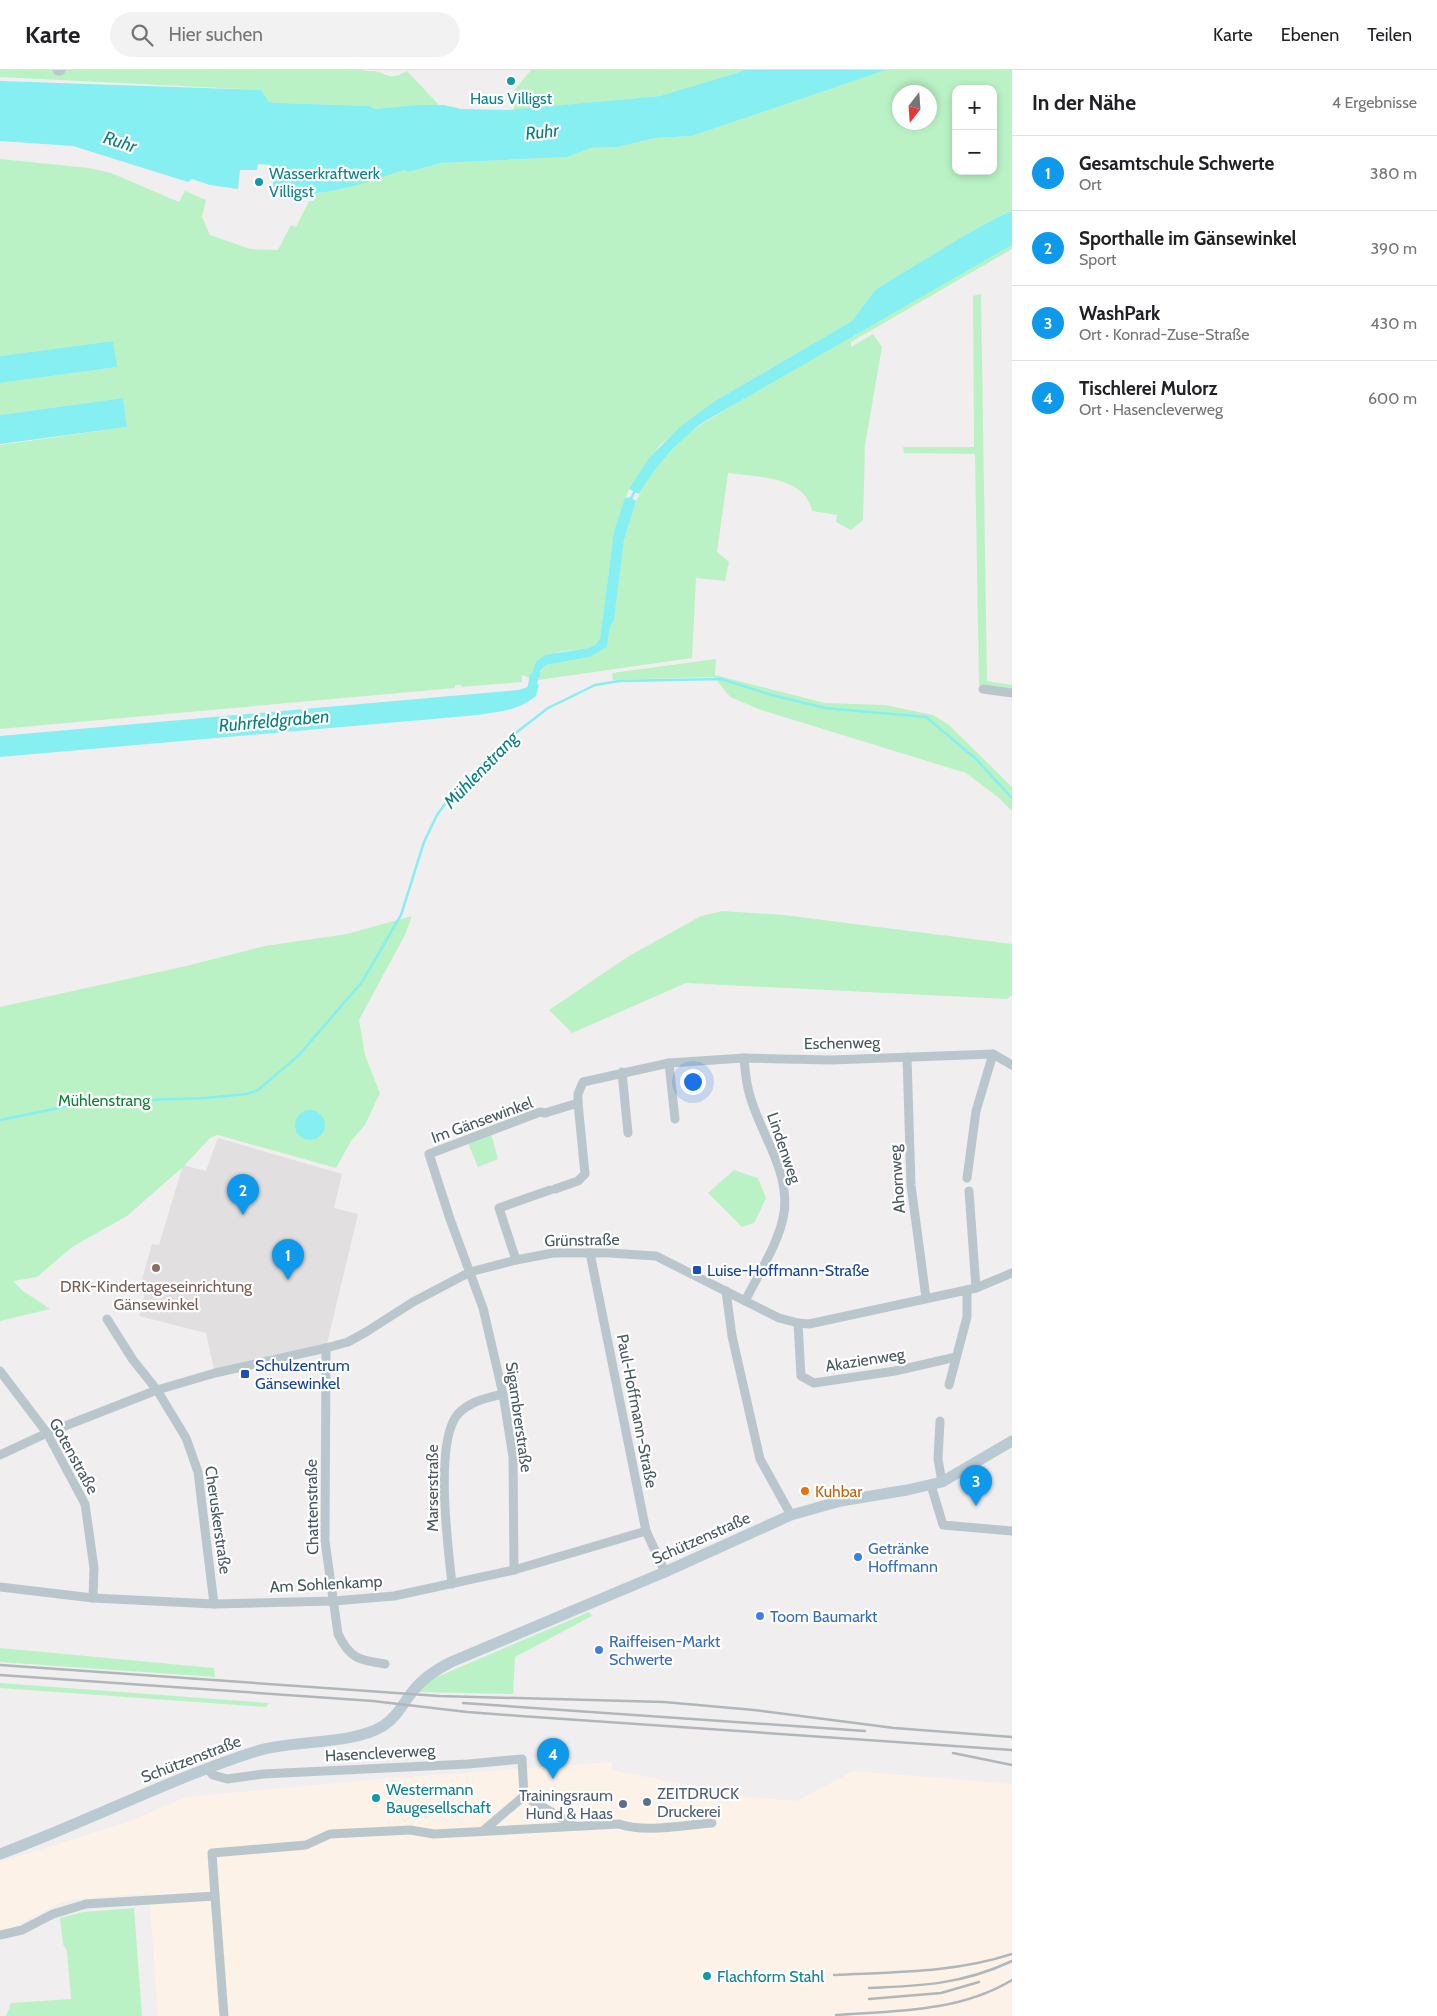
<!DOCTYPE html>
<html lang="de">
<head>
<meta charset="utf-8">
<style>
  :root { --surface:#fff; --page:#f2f2f2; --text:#202124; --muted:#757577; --line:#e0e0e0; --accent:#0f99eb }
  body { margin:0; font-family:Cabin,sans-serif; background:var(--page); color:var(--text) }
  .controls { position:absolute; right:15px; top:15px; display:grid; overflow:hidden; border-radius:10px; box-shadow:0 2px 8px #0003 }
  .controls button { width:45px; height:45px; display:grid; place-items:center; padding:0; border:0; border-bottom:1px solid var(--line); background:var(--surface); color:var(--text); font:25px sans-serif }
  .compass { position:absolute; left:892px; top:15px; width:45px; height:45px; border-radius:50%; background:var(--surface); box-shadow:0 2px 8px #0003; rotate:197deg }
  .you { position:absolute; left:692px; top:1011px; width:18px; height:18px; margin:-12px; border:4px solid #fff; border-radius:50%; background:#1a73e8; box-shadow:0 0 0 8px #1a73e833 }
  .badge { display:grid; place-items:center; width:32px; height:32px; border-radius:50%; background:var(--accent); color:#fff; font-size:16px; font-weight:700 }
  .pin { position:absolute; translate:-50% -41px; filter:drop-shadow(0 1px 2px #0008) }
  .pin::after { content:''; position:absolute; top:26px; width:18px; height:15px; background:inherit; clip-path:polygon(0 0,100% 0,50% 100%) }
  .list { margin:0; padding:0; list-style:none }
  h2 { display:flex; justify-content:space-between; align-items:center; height:65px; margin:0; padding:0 20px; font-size:21px }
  h2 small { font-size:16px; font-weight:400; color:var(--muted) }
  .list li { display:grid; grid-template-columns:32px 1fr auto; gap:15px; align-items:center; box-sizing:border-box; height:75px; padding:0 20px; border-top:1px solid var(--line) }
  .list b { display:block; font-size:19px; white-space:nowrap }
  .list p { margin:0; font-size:16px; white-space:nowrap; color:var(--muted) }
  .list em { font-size:16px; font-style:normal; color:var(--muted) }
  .icon { flex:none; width:28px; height:28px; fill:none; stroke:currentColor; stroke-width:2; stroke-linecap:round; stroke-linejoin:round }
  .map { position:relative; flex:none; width:1012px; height:1946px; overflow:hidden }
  header { display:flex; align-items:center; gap:30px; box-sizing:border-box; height:70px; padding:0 25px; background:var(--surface); border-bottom:1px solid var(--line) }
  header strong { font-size:24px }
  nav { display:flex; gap:28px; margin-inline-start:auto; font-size:18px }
  .search { width:350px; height:45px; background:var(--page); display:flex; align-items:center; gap:12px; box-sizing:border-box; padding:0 18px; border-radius:28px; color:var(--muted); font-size:19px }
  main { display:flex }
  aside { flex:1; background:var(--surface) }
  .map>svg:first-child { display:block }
</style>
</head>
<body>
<header>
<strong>Karte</strong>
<div class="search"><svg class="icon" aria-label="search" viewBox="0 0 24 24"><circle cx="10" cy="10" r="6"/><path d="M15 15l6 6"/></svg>Hier suchen</div>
<nav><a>Karte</a><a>Ebenen</a><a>Teilen</a></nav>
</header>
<main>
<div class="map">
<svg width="1012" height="1946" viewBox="0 0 1012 1946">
  <rect width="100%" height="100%" fill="#f1eeef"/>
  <path fill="#fdf2e7" d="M612,1692v8l135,27 50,4 56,-30 159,13v232h-854l-9,-123 -74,6 -15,4 -50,26 -10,2v-69l128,-40 58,-25 194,-18z"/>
  <path fill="#e2dfe1" d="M218,1068l124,36 -8,34 24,6 -32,134 -111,25 -9,-40 -67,-17 7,-27 -6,-2 12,-43 7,1 24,-80 23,6z"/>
  <g fill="#baf2c5" fill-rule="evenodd">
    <path d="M0,0h361c4,1 7,1 12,1 17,2 14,11 34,0l32,34 -65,4 -4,-3 -91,-3 -10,-1 -8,-12 -261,-13z"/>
    <path d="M531,0h215l-86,26 -146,14 -1,-18z"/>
    <path d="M886,0h126v141l-14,6 -31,17 -78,47 -14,9 -23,31 -134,78 -59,47 -30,43 -15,42 -14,108 -5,6 -7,3 -30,4 -26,19 -2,7 -8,-3v7l-61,5v-2h-6v3l-455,41v-284l127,-18 -4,-29 -123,17v-32l116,-16 -3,-26 -113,15v-197l89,9 22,5 68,29 6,-11 21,9 -4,17 8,18 40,14 28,1 13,-25 5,2 13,-26h5l-1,-7 29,-5 62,-19 4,2 35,-9 125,-6 22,-9 28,-1 37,-9 37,-2zM956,19h37v82h-37zM899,22h30v30h-30z"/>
    <path d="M1012,175v4l-161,93v5l22,-13 9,13 -17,98 -2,75 -12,10 -15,-8 1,-7 -25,-4c-7,-35 -56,-34 -84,-38l-11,79 12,10 -4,19 -29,-3 -4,80 -154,22 2,-8 6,-7 44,-8 17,-10 3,-21 4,-5 10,-81 12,-39 15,-28 33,-36 18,-13 72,-43z"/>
    <path d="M981,224l6,387 25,4v5l-33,-5 -4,-231 -71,-1 -1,-6h71l-1,-151z"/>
    <path d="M716,589l-1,16 110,28 60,2 48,10 16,10 63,62v24l-13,-13 -33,-25 -205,-63 -31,-13 -16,-20 -101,3 -1,-7z"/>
    <path d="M722,841l62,4 228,29v51l-5,4 -321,-16 -114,50 -23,-23 80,-54 72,-40z"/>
    <path d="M412,846l-7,19 -46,85 6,35 15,38 -15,32 -14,16 -15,27 -118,-33 -8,3 -26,28 -57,50 -55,31 -35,30 -24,4 10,10 27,18 -50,12v-314l186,-41 79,-20 82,-12z"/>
    <path d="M491,1064l7,25 -20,8 -10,-24z"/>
    <path d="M734,1100l24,8 8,20 -12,25 -12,4 -34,-34z"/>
    <path d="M589,1542l3,4 -77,41 -2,37 -95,-2 14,-13z"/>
    <path d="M0,1578l214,20 1,9 -215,-15z"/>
    <path d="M0,1613l269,20 -3,4 -266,-19z"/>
    <path d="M134,1838l8,108h-136l5,-13 60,-4 -4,-48 -4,-7 -3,-26 23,-6z"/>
  </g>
  <g fill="#85eff1">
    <path d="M746,0h140l-194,66 -37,2 -37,9 -28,1 -22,9 -126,6 -34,9 -4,-2c-34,11 -68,24 -103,24l-3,-4 -1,4h-25l2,-22 -3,-1v-6l-13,-1 -1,6h-17l-2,19 -28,-4 -18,-6 -4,3 -115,-36 -73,-5v-60l261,9 8,12 10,1 91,3 4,3 46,-4h24l17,4 46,1 153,-14z"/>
    <path d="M1012,141v34l-310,178c-26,20 -46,42 -63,71l-10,-5 20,-31 32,-32 37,-27 134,-78 23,-31 14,-9 78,-47 31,-17z"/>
    <path d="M113,271l4,26 -117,16v-27z"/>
    <path d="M123,328l4,29 -127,17v-29z"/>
    <path d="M630,427l6,4 -12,39 -10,81 -4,5 -3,21 -17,10 -44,8 -6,6v6l-10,1 6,-16 9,-7 43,-7 7,-3 5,-6 14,-108 11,-33z"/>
    <path d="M539,614l-3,12c-19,15 -34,15 -58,19l-478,42v-21l518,-46z"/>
    <circle cx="310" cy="1055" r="15"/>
  </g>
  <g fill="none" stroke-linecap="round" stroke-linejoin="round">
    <g stroke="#85eff1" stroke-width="2.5">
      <path d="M630,431l5,-11"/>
      <path d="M0,1050l88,-18 117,-4 42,-4 11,-4 41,-35 63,-73 39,-67 23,-73 13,-27 11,-15 47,-50 22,-18 31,-24 47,-23 24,-4 102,-2 51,16 53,13 101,9 50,42 36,39"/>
    </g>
    <path stroke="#85eff1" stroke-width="9" d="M527,624l5,-6 2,-11"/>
    <g stroke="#b9c7cd" stroke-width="9">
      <path d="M983,619l29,4"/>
      <path d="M907,987l4,128 15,113"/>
      <path d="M744,988c1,13 2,26 6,38 11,39 40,75 34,117 -4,28 -26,62 -39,88"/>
      <path d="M669,993l6,56"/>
      <path d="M622,1002l6,61"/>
      <path d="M967,1108l9,-67 17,-57"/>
      <path d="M555,1119l23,-8 7,-7 -7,-71v-9l5,-12 86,-19 75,-5 87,2 162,-6 19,11"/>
      <path d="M969,1121l7,97"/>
      <path d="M590,1183l56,278 19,41"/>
      <path d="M516,1190l-17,-52 51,-18"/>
      <path d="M726,1221l6,45 28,123 31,56"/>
      <path d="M107,1249l26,41 24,30 29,48 12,34 16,132"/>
      <path d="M798,1253l3,53 13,7 81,-12 61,-14"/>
      <path d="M326,1278l-1,193 13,93c12,25 21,26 47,30"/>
      <path d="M0,1301l47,62 38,71 9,64 -1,30"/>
      <path d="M949,1315l18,-68v-27"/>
      <path d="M940,1351l-2,38 4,23"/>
      <path d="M0,1385l47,-22 110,-43 58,-17 111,-25 22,-6 18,-10 47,-30 57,-30 46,-12 37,-7h56l47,3 123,62 19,5 11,1 167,-36 36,-15"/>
      <path d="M931,1415l12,40 69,6"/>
      <path d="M514,1500l-1,-113 -10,-63 -20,-86 -33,-89 -21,-65 111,-42 5,1 33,-10"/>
      <path d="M452,1514c-4,-37 -18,-143 6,-170 12,-13 29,-16 45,-20"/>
      <path d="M0,1517l93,11 121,6 120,-3 60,-5 120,-26 132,-39"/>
      <path d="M207,1698l6,7 14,4 36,-5 205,-10 54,-5 2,37 -41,35"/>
      <path d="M524,1726l51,30"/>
      <path d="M215,1826l-3,-43 94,-8 24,-11 80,-4 24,4 185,-10c26,9 64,1 93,-1"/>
      <path d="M0,1865l22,-5 31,-16 33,-10 129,-8 9,120"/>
    </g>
    <g stroke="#b9cad2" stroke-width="11">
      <path d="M58,0h2"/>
      <path d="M0,1784c87,-32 169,-75 257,-103 35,-11 95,-6 126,-25 13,-8 20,-22 29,-34 10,-13 23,-22 39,-30l214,-90 126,-57 50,-14 66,-11 35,-8 70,-41"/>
    </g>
    <g stroke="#b0b6ba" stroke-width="2.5">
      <path d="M0,1595l439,31 225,6 90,8 140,18 118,9"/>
      <path d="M0,1605l373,26 94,11 53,4 492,34"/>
      <path d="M463,1633l402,28"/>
      <path d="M953,1683l59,12"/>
      <path d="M834,1905c60,-3 120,-2 178,-21"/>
      <path d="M869,1918c53,-2 94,-4 143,-27"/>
      <path d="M869,1929l72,-6 38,-11"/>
      <path d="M836,1945c60,-4 123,-3 176,-35"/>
    </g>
  </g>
  <g fill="#0f9aa8" stroke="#fff" stroke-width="2">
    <circle cx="511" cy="11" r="5"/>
    <circle cx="259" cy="112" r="5"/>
    <circle cx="376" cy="1728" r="5"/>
    <circle cx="707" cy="1906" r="5"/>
  </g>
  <circle fill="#8d6e63" stroke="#fff" stroke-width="2" cx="156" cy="1198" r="5"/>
  <g fill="#1a4fb4" stroke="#fff" stroke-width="2">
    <rect x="692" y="1195" width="10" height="10" rx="2.5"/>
    <rect x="240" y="1299" width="10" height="10" rx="2.5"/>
  </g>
  <circle fill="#e8710a" stroke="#fff" stroke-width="2" cx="805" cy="1421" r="5"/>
  <g fill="#3f7fe0" stroke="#fff" stroke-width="2">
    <circle cx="858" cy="1487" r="5"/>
    <circle cx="760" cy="1546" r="5"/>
    <circle cx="599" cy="1580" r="5"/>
  </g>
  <g fill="#5c6f8a" stroke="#fff" stroke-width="2">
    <circle cx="647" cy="1732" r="5"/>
    <circle cx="623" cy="1734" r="5"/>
  </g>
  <g text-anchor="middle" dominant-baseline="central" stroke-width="4.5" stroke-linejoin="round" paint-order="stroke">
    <g font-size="16" fill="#0d838f" stroke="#fff" text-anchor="start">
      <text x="511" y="28" text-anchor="middle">Haus Villigst</text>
      <text x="269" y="103">Wasserkraftwerk<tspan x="269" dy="18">Villigst</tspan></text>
      <text x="386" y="1719">Westermann<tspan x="386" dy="18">Baugesellschaft</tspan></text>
      <text x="717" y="1906">Flachform Stahl</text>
    </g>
    <g font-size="16" fill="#46575d" stroke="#fff">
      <text transform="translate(842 973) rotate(-1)">Eschenweg</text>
      <text transform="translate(482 1050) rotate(-20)">Im Gänsewinkel</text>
      <text transform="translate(784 1078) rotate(71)">Lindenweg</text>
      <text transform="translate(897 1109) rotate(-94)">Ahornweg</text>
      <text transform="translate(582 1170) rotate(-1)">Grünstraße</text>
      <text transform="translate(865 1290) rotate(-9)">Akazienweg</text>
      <text transform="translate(637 1341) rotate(79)">Paul-Hoffmann-Straße</text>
      <text transform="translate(519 1347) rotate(82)">Sigambrerstraße</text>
      <text transform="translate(74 1386) rotate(61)">Gotenstraße</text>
      <text transform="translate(432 1418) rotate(-90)">Marserstraße</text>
      <text transform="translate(312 1437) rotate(-91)">Chattenstraße</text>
      <text transform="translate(218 1450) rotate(82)">Cheruskerstraße</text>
      <text transform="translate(701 1468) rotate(-24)">Schützenstraße</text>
      <text transform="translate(326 1514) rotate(-3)">Am Sohlenkamp</text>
      <text transform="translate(380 1683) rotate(-3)">Hasencleverweg</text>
      <text transform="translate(191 1689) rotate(-21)">Schützenstraße</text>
    </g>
    <g font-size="16" fill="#128335" stroke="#fff">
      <text x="104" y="1030">Mühlenstrang</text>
    </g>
    <g font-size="16" fill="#164399" stroke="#fff" text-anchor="start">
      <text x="707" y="1200">Luise-Hoffmann-Straße</text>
      <text x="255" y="1295">Schulzentrum<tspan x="255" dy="18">Gänsewinkel</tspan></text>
    </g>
    <g font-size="16" fill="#785e54" stroke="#fff">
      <text x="156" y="1216">DRK-Kindertageseinrichtung<tspan x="156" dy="18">Gänsewinkel</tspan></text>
    </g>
    <g font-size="16" fill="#c56008" stroke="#fff" text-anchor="start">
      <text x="815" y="1421">Kuhbar</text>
    </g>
    <g font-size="16" fill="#366cbe" stroke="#fff" text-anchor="start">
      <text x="868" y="1478">Getränke<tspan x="868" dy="18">Hoffmann</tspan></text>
      <text x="770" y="1546">Toom Baumarkt</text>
      <text x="609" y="1571">Raiffeisen-Markt<tspan x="609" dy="18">Schwerte</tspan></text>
    </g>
    <g font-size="16" fill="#4e5e75" stroke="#fff" text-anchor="start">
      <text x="657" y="1723">ZEITDRUCK<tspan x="657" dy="18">Druckerei</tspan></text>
      <text x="613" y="1725" text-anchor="end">Trainingsraum<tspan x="613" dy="18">Hund &amp; Haas</tspan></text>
    </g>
    <g font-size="18" font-style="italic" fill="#088082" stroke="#fff">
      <text transform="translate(542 62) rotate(-6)">Ruhr</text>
      <text transform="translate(120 72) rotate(18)">Ruhr</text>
      <text transform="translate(274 651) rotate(-5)">Ruhrfeldgraben</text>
      <text transform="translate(481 700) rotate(-46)">Mühlenstrang</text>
    </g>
  </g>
</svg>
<div class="controls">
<button>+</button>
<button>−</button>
</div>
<svg class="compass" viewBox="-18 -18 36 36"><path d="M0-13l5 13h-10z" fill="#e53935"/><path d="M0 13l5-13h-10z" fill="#757577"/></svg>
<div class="you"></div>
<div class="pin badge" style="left:288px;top:1210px">1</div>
<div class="pin badge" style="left:243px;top:1145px">2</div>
<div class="pin badge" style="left:976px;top:1436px">3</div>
<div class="pin badge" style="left:553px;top:1709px">4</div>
</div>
<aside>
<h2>In der Nähe<small>4 Ergebnisse</small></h2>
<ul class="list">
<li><span class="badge">1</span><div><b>Gesamtschule Schwerte</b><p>Ort</p></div><em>380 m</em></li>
<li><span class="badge">2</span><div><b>Sporthalle im Gänsewinkel</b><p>Sport</p></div><em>390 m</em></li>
<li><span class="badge">3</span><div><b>WashPark</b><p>Ort · Konrad-Zuse-Straße</p></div><em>430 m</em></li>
<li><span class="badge">4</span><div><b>Tischlerei Mulorz</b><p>Ort · Hasencleverweg</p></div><em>600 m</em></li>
</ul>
</aside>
</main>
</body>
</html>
